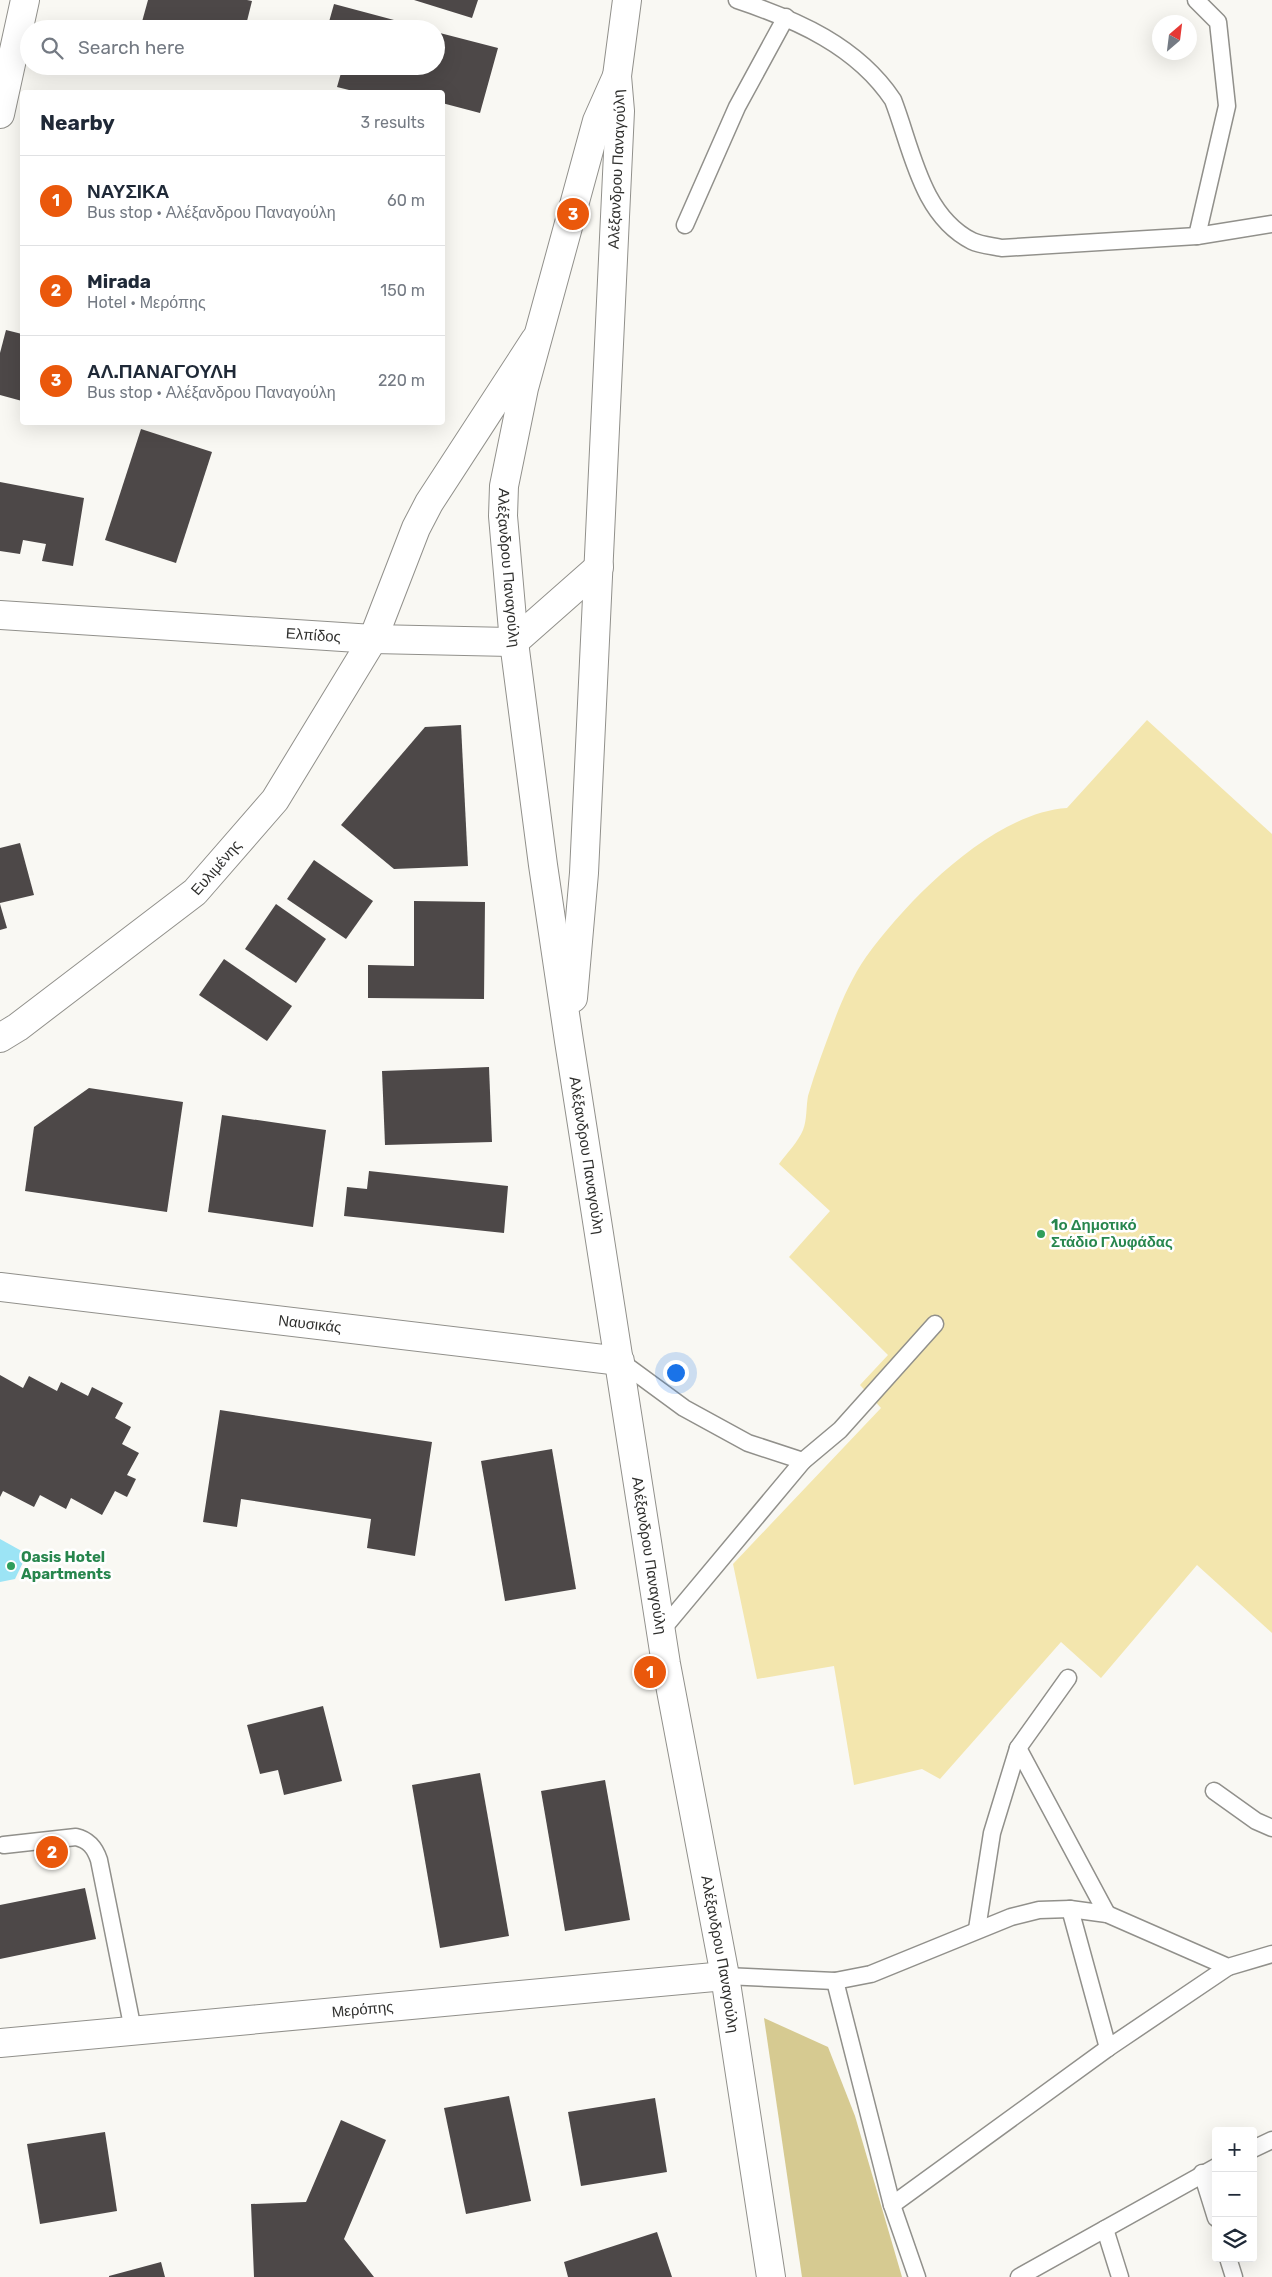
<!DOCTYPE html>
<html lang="en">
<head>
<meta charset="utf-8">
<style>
  :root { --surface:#fff; --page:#f6f6f7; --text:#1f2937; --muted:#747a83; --line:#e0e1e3; --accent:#ea580c }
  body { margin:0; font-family:Rubik,sans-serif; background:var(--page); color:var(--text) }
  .controls { position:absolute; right:15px; bottom:15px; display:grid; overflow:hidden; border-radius:5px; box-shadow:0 5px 20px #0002 }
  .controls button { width:45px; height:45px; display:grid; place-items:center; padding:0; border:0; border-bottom:1px solid var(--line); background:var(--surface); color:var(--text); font:25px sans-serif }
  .compass { position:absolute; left:1152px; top:15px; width:45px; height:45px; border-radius:50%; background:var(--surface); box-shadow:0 5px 20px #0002; rotate:28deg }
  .you { position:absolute; left:675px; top:1372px; width:18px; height:18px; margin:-12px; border:4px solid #fff; border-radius:50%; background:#1a73e8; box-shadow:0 0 0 8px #1a73e833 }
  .badge { display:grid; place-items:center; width:32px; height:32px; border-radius:50%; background:var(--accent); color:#fff; font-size:16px; font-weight:700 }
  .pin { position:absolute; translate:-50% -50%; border:2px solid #fff; box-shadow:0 1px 5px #0006 }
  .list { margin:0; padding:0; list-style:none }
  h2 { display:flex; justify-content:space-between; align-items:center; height:65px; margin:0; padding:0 20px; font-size:21px }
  h2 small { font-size:16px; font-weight:400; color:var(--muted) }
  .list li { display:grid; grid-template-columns:32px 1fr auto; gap:15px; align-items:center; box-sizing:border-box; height:90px; padding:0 20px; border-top:1px solid var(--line) }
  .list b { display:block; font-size:19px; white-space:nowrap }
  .list p { margin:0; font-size:16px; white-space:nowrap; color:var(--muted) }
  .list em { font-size:16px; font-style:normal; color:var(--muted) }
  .icon { flex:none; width:28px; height:28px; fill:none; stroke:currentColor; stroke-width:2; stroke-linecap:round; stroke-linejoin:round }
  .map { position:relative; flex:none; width:1272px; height:2277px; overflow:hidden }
  .search { position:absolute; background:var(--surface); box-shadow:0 5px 20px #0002; left:20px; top:20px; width:425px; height:55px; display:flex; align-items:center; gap:12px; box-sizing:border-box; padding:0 18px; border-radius:28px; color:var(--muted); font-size:19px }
  .panel { position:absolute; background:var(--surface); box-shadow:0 5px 20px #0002; left:20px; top:90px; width:425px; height:335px; border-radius:5px }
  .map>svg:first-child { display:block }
</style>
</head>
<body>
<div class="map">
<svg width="1272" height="2277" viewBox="0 0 1272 2277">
  <rect width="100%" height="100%" fill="#f9f8f3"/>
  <path fill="#f3e6ae" d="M1147,720l125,114v799l-75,-68 -96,113 -40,-36 -121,137 -18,-10 -68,16 -20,-119 -77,13 -24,-115 148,-156 -21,-23 28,-30 -99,-98 41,-46 -51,-47c8,-11 19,-22 24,-34 4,-10 3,-23 5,-34 7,-24 16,-48 25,-72 8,-22 19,-47 33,-67 42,-58 127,-144 201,-149z"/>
  <path fill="#d6ca91" d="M764,2018l64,29 27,69 47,161h-100z"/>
  <path fill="#9ce4f5" d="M0,1539l27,15 -12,25 -15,3z"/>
  <g fill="#4d4848">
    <path d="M148,0h99l5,1 -7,28h-105z"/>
    <path d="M414,0h64l-6,18z"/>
    <path d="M334,4l90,24v1h-97z"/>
    <path d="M436,32l62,16 -18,65 -38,-10v-11h-85l-20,-5 6,-21h93z"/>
    <path d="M6,330l16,4v67l-22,-6v-42z"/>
    <path d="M141,429l71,23 -36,111 -71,-23z"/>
    <path d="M0,482l84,16 -11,68 -31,-5 4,-17 -23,-4 -3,14 -20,-3z"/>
    <path d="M461,725l7,141 -74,3 -53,-44 84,-98z"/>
    <path d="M20,843l14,52 -34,8v-55z"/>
    <path d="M314,860l59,41 -27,38 -59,-40z"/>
    <path d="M414,901l71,1 -1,97 -116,-1v-33l46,1z"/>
    <path d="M0,904l7,24 -7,2z"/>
    <path d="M276,904l50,35 -30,44 -51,-34z"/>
    <path d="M224,959l68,47 -25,35 -68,-46z"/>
    <path d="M489,1067l3,75 -107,3 -3,-74z"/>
    <path d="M89,1088l94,14 -16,110 -142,-21 9,-64z"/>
    <path d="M222,1115l104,15 -13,97 -105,-15z"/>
    <path d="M369,1171l139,15 -4,47 -160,-17 3,-29 20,2z"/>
    <path d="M0,1375l23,13 6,-12 28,15 4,-9 27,14 4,-9 31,16 -8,15 16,9 -9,17 17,9 -12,22 9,4 -9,18 -12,-6 -13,24 -31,-17 -5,11 -26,-14 -6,12 -31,-16 -3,6z"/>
    <path d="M220,1410l212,32 -17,114 -48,-8 4,-29 -130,-20 -4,28 -34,-5z"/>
    <path d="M552,1449l24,140 -71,12 -24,-140z"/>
    <path d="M323,1706l19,75 -58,14 -6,-25 -18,4 -13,-49z"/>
    <path d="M480,1773l29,163 -69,12 -28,-163z"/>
    <path d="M605,1780l25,140 -65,11 -24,-140z"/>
    <path d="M85,1888l11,51 -96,20v-54z"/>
    <path d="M509,2096l22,105 -65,13 -22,-106z"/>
    <path d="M655,2098l12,74 -86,14 -13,-74z"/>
    <path d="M341,2120l45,20 -42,99 30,38h-120l-3,-73 55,-2z"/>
    <path d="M105,2132l12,79 -77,13 -13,-80z"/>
    <path d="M657,2232l15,45h-104l-4,-15z"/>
    <path d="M161,2262l4,15h-56v-1z"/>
  </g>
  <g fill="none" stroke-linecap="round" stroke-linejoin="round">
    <defs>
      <g id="service">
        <path d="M737,0c60,20 120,46 156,100 19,49 28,115 79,141 8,4 21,5 30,7l195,-12 75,-12"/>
        <path d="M1196,0l22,22 9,84 -30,130"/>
        <path d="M685,225l52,-118 49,-90"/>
        <path d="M620,1361l64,47 64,35 55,18 37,-31 95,-106"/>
        <path d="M661,1631l142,-170"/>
        <path d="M1018,1748l89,166"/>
        <path d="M1214,1791l42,30 16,7"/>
        <path d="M4,1845l72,-8c13,3 19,11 23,23l34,170"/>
        <path d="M1070,1909l38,139 120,-81"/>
        <path d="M977,1929l15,-96 26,-85 50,-70"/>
        <path d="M725,1976l110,5 36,-7 140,-57 28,-7 31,-1 37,5 121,53 44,-13"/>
        <path d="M835,1981l57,224 25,72"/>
        <path d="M1253,2149l19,-9"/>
        <path d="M1202,2173l14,45"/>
        <path d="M892,2205l216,-157"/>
        <path d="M1105,2229l15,48"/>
        <path d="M1228,2258l6,19"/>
        <path d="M1019,2277l197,-110"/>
      </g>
      <g id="minor">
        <path d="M0,114l25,-114"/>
        <path id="s1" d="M0,615l373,24 141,3 85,-75"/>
        <path id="s2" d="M0,1038l18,-11 177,-135 80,-92 98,-161 43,-111 13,-25 106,-163"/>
        <path id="s3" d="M0,1287l620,74"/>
        <path id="s4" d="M0,2043l725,-67"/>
      </g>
      <g id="tertiary">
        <path id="s5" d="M617,76l-20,45 -73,267 -20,98 -1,30 11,126 29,223 26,176 97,623 59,312 46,301"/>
        <path id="s6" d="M573,998l11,-125 36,-762 -3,-35 10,-76"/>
      </g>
    </defs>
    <use href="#service" stroke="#91908b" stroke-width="19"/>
    <use href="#minor" stroke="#91908b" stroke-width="30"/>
    <use href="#tertiary" stroke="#91908b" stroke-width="30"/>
    <use href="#service" stroke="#fff" stroke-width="16"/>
    <use href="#minor" stroke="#fff" stroke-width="28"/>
    <use href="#tertiary" stroke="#fff" stroke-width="28"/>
  </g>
  <g fill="#2e9e5b" stroke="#fff" stroke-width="2">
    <circle cx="1041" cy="1234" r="5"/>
    <circle cx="11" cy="1566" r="5"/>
  </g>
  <g text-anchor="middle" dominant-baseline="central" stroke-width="5" stroke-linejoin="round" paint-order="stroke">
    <g font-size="15" fill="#30302e" stroke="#fff">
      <text stroke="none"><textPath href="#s6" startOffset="830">Αλέξανδρου Παναγούλη</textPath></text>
      <text stroke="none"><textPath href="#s5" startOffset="508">Αλέξανδρου Παναγούλη</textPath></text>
      <text stroke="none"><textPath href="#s1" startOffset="314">Ελπίδος</textPath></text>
      <text stroke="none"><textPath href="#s2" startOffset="276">Ευλιμένης</textPath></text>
      <text stroke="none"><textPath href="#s5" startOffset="1101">Αλέξανδρου Παναγούλη</textPath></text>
      <text stroke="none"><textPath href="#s3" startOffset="312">Ναυσικάς</textPath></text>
      <text stroke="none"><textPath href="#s5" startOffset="1506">Αλέξανδρου Παναγούλη</textPath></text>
      <text stroke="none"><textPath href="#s5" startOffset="1911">Αλέξανδρου Παναγούλη</textPath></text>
      <text stroke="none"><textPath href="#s4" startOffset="364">Μερόπης</textPath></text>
    </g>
    <g font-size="15" font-weight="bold" fill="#27864d" stroke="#fff" text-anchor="start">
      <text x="1051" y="1225">1ο Δημοτικό<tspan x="1051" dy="17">Στάδιο Γλυφάδας</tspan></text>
      <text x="21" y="1557">Oasis Hotel<tspan x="21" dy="17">Apartments</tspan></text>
    </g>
  </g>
</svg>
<div class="controls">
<button>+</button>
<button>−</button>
<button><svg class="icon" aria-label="layers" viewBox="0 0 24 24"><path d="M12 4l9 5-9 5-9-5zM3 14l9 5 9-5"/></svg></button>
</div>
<svg class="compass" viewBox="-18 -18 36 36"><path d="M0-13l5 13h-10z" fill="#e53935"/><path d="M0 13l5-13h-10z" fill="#747a83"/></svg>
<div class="you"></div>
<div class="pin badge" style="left:650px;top:1672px">1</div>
<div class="pin badge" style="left:52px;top:1852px">2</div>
<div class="pin badge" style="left:573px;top:214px">3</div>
<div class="search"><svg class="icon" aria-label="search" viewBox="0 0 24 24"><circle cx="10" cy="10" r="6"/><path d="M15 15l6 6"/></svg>Search here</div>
<section class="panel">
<h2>Nearby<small>3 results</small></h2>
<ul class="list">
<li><span class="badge">1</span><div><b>ΝΑΥΣΙΚΑ</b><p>Bus stop · Αλέξανδρου Παναγούλη</p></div><em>60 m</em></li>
<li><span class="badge">2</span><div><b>Mirada</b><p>Hotel · Μερόπης</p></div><em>150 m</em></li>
<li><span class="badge">3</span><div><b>ΑΛ.ΠΑΝΑΓΟΥΛΗ</b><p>Bus stop · Αλέξανδρου Παναγούλη</p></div><em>220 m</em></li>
</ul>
</section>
</div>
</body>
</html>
